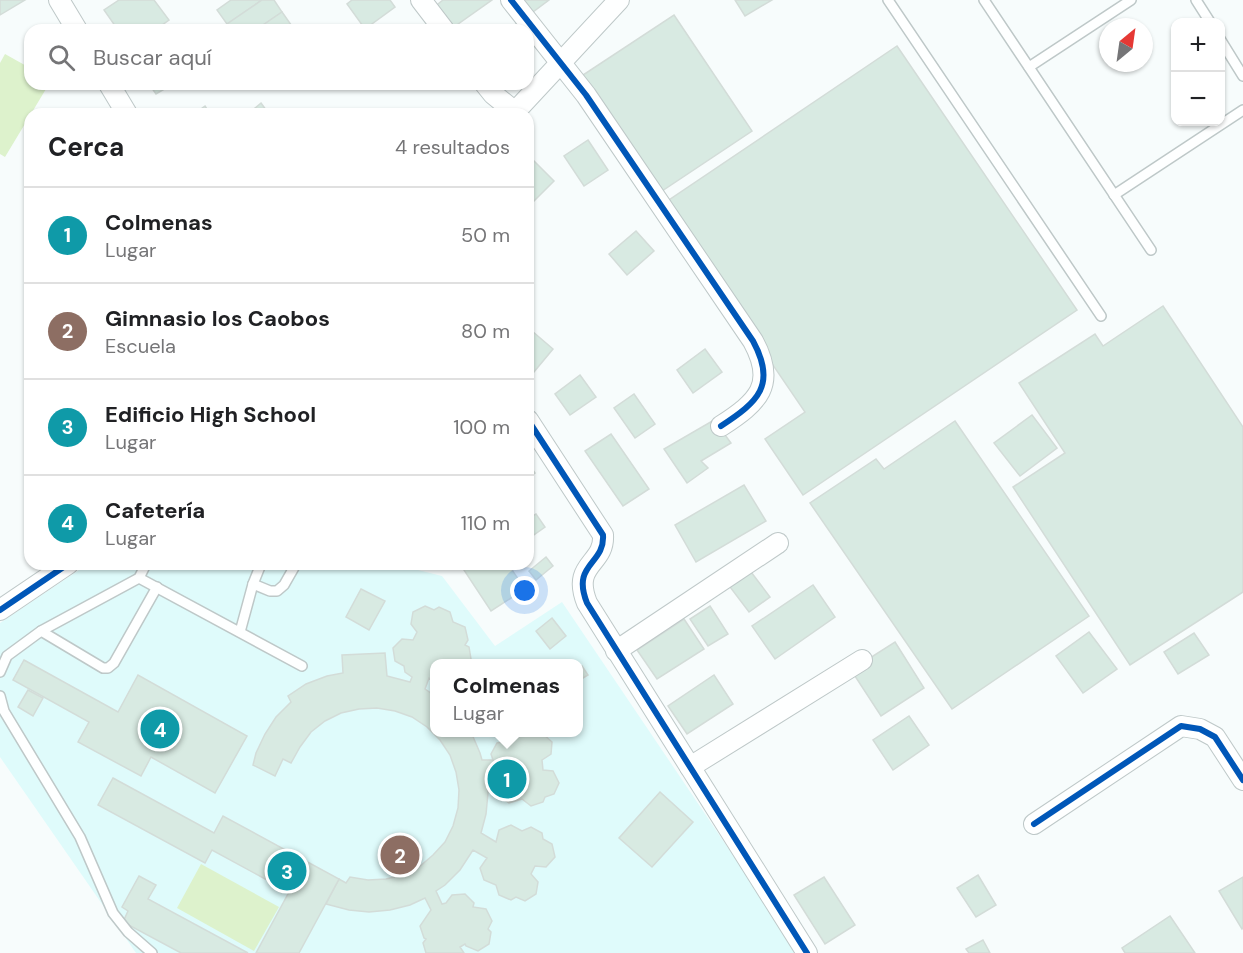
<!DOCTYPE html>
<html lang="es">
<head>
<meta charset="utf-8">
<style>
  :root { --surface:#fff; --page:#f2f2f2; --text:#202124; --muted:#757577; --line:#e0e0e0; --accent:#646f6f }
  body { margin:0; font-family:"DM Sans",sans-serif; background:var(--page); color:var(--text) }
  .controls { position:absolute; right:18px; top:18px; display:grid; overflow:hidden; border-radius:12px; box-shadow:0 2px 4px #0004 }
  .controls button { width:54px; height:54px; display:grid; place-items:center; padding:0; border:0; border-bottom:2px solid var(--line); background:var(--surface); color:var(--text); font:30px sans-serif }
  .compass { position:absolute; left:1099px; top:18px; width:54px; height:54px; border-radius:50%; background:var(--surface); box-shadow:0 2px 4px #0004; rotate:29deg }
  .you { position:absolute; left:525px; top:591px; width:21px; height:21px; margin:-15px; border:4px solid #fff; border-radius:50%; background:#1a73e8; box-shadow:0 0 0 9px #1a73e833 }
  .badge { display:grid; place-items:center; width:39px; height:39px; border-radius:50%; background:var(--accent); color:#fff; font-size:20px; font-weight:700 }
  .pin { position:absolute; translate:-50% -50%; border:3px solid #fff; box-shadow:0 2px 6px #0006 }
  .popup { position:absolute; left:430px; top:659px; width:153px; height:78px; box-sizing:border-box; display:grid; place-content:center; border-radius:12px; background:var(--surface); filter:drop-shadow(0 2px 4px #0005); font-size:20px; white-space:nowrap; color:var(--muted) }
  .popup b { font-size:22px; color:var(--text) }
  .popup::after { content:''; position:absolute; left:50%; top:100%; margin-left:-12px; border:12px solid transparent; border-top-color:var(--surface) }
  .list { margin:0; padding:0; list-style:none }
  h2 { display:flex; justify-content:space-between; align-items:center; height:78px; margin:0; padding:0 24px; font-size:26px }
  h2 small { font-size:20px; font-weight:400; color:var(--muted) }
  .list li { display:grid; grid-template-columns:39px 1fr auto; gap:18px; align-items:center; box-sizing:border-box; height:96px; padding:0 24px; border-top:2px solid var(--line) }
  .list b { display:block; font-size:22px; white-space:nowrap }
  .list p { margin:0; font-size:20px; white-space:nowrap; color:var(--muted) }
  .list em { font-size:20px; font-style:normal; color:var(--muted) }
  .icon { flex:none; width:33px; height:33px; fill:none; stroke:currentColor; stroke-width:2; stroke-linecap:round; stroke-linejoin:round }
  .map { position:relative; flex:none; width:1243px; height:953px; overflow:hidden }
  .search { position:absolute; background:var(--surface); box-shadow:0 2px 4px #0004; left:24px; top:24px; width:510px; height:66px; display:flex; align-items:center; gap:15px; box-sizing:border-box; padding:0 21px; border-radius:18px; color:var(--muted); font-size:22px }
  .panel { position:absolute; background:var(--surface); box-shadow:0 2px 4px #0004; left:24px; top:108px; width:510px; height:462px; border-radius:18px }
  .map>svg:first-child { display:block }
</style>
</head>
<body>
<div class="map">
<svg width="1243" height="953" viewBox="0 0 1243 953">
  <rect width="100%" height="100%" fill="#f7fcfc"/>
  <path fill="#dffbfb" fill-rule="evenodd" d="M88,564h317l1,3 36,9 53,70 67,-44 237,351h-663l-136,-196v-134zM435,664h144v68h-144z"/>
  <g fill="#ddf2cc">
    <path d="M5,54l25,14v16h19l-44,73 -5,-3v-91z"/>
    <path d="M201,864l78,43 -25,44 -77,-43z"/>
  </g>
  <g fill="#d8eae2" stroke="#d3dcd8" stroke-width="1.5">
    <path d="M0,0h25l-25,15z"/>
    <path d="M119,0h35l15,20 -14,10h-37l-14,-20z"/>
    <path d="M231,0h31l-35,24 -10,-14z"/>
    <path d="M262,0h12l8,12 -26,18h-25l-4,-6z"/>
    <path d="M352,0h38l5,7 -30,22 -18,-25z"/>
    <path d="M443,0h49l-41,29 -18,-21z"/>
    <path d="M518,0h31l-20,15z"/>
    <path d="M735,0h37l-27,16z"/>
    <path d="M282,12l12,17 -28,1 -3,-5z"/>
    <path d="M674,15l78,116 -90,60 -79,-116z"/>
    <path d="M516,24l5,6h-12z"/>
    <path d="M897,46l180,264 -274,185 -38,-56 40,-27 -142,-208z"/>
    <path d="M149,84h24l-17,10z"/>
    <path d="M261,103l8,11h-21z"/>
    <path d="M205,106l5,8h-16z"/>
    <path d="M588,140l20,30 -24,16 -20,-30z"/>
    <path d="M528,155l26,26 -26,26z"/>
    <path d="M636,231l18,20 -27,24 -18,-21z"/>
    <path d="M1163,306l80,121v165l-113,73 -117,-178 52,-34 -46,-70 76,-49 8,12z"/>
    <path d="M532,331l21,18 -19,23 -6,-5v-32z"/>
    <path d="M705,349l17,23 -29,21 -16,-23z"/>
    <path d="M580,375l16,22 -26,18 -15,-21z"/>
    <path d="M634,394l21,30 -20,14 -21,-30z"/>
    <path d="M1032,415l25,33 -37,28 -26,-33z"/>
    <path d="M714,420l17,23 -30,18 7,7 -21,15 -23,-34z"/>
    <path d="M955,421l134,195 -137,93 -142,-206 66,-44 8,10z"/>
    <path d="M611,434l38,55 -26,17 -38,-55z"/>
    <path d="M528,463l7,10 -7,5z"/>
    <path d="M744,485l22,36 -70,41 -21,-37z"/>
    <path d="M528,512l3,5 5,-3 9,13 -17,12z"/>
    <path d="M546,557l7,9 -17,14 -7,-9z"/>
    <path d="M460,564h48l17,25 -34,22z"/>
    <path d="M748,568l22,29 -21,15 -22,-29z"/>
    <path d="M813,585l22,32 -60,42 -23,-33z"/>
    <path d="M361,589l24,12 -16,29 -23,-13z"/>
    <path d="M425,606l9,4 5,-3 11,5 3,10 12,5 3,13 -3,5 4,2 2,12 -3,5h-33v17l-6,-3 -4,11 10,7v36h36l9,21 2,7h11l-2,-6 6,-11 12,-2 5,-9h15l3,3 10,-2 10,9 -1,12 -9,6 1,10 10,1 6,12 -5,11 -9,3 -2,5 -12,4 -9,-7 -13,4 -10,-7 -1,-15 -11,1 1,11 -2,21 -5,19 15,9 3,-12 12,-5 11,6 9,-4 11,6 1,6 9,5 3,13 -9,10 -11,-1 -4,8 7,8 -2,12 -11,7 -9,-4 -5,3 -12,-5 -3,-10 -12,-5 -4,-12 7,-10 -14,-8 -13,20 -15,15 -9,6 6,13 4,-1 6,-8 13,-1 9,9 -1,4 13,2 6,12 -4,8 3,3 -2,12 -11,7 -12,-5 -1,-2 -5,3 4,6h-38l-3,-10 3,-4 -2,-1 -4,-12 11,-16 -6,-12 -15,7 -20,5 -21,2 -20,-2 -23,-6 13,-25 7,4 4,-6 18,3 18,-1 17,-4 16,-8 14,-12 12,-13 8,-16 5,-18 1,-18 -3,-18 -6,-17 -10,-15 -13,-13 -15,-10 -17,-6 -18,-3 -18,1 -18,4 -16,8 -14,11 -11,15 -9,16 -8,-4 -8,17 -22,-11 3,-12 9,-19 11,-17 15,-15 -3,-6 18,-12 21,-8 16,-3 -1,-18 43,-2 2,23 23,6 2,-5 -7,-5 -1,-6 -9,-5 -2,-13 9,-9 11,1 4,-8 -6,-8 2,-12z"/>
    <path d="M710,606l18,28 -20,12 -18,-27z"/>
    <path d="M552,618l14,18 -16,13 -14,-18z"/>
    <path d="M684,619l20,30 -47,30 -20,-29z"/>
    <path d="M1089,632l28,37 -34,24 -27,-37z"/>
    <path d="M1194,633l15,22 -31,19 -14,-22z"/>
    <path d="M895,642l29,46 -43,28 -30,-46z"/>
    <path d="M24,660l94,52 20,-37 109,61 -32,57 -64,-36 -10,19 -63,-34 11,-20 -76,-42z"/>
    <path d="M582,666l6,9 -5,3 -4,-5v-5z"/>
    <path d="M714,675l19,29 -46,30 -19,-28z"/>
    <path d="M28,690l15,8 -10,18 -15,-9z"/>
    <path d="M909,716l20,29 -36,25 -20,-30z"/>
    <path d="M113,778l101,55 9,-17 116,63 -40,74h-43l33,-61 -77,-42 -7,13 -107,-58z"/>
    <path d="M660,792l33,30 -41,45 -33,-29z"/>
    <path d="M978,875l18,30 -20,12 -19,-29z"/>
    <path d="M139,876l17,9 -8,14 100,54h-67l-58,-31 5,-11 -6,-4z"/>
    <path d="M824,877l31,48 -30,19 -31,-49z"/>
    <path d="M1243,877v51l-1,1 -23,-38z"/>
    <path d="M1170,916l25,37h-70l-3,-5z"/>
    <path d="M983,940l7,13h-21l-3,-4z"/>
  </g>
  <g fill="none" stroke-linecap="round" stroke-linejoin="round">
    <defs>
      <g id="service">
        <path d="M888,0l213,316"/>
        <path d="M984,0l167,250"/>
        <path d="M1196,0l14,22"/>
        <path d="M1220,39l23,37"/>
        <path d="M1029,67l102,-67"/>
        <path d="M1114,195l129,-85"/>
        <path d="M139,578l163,88"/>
        <path d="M253,584l17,7h7l7,-6 12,-21"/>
        <path d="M41,631l62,37h5l6,-5 43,-76"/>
        <path d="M240,632l13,-48 8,-20"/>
        <path d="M0,672l7,-16 34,-25 98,-53 7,-14"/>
        <path d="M0,696l4,15 76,126 33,76 15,19 24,21"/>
      </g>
      <g id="minor">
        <path d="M59,0l18,30"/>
        <path d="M421,0l23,30"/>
        <path d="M511,0l75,95 167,246c24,44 5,61 -32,85"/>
        <path d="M109,84l18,30"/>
        <path d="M485,84l8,10 22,18"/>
        <path d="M513,114l106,-114"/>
        <path d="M528,420l75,115c2,30 -32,28 -16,68l220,350"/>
        <path d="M0,610l68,-46"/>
        <path d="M616,651l162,-108"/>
        <path d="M690,767l172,-107"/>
        <path d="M1034,824l147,-98 19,3 15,8 28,43"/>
      </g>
    </defs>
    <use href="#service" stroke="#bec8c8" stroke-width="12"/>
    <use href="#minor" stroke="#bec8c8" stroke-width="22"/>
    <use href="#service" stroke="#feffff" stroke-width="9"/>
    <use href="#minor" stroke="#feffff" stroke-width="20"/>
    <defs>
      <g id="cycleway">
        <path d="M511,0l75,95 167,246c24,44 5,61 -32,85"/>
        <path d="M528,420l75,115c2,30 -32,28 -16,68l220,350"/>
        <path d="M0,610l68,-46"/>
        <path d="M1034,824l147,-98 19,3 15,8 28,43"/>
      </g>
    </defs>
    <use href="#cycleway" stroke="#fff" stroke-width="10"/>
    <use href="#cycleway" stroke="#0057b8" stroke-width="6"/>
  </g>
</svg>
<div class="controls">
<button>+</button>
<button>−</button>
</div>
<svg class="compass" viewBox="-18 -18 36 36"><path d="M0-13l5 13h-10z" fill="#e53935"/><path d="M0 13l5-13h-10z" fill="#757577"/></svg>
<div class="you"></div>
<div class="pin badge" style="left:507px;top:779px;background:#0f9aa8">1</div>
<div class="popup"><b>Colmenas</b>Lugar</div>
<div class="pin badge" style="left:400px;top:855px;background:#8d6e63">2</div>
<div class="pin badge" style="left:287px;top:871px;background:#0f9aa8">3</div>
<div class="pin badge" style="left:160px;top:729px;background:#0f9aa8">4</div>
<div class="search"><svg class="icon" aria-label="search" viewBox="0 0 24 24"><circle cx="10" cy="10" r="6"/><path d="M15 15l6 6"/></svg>Buscar aquí</div>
<section class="panel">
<h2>Cerca<small>4 resultados</small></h2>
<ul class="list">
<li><span class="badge" style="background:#0f9aa8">1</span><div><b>Colmenas</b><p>Lugar</p></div><em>50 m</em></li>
<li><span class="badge" style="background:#8d6e63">2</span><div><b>Gimnasio los Caobos</b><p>Escuela</p></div><em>80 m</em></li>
<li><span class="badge" style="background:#0f9aa8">3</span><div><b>Edificio High School</b><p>Lugar</p></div><em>100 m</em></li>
<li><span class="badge" style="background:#0f9aa8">4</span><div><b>Cafetería</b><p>Lugar</p></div><em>110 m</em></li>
</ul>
</section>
</div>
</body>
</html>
